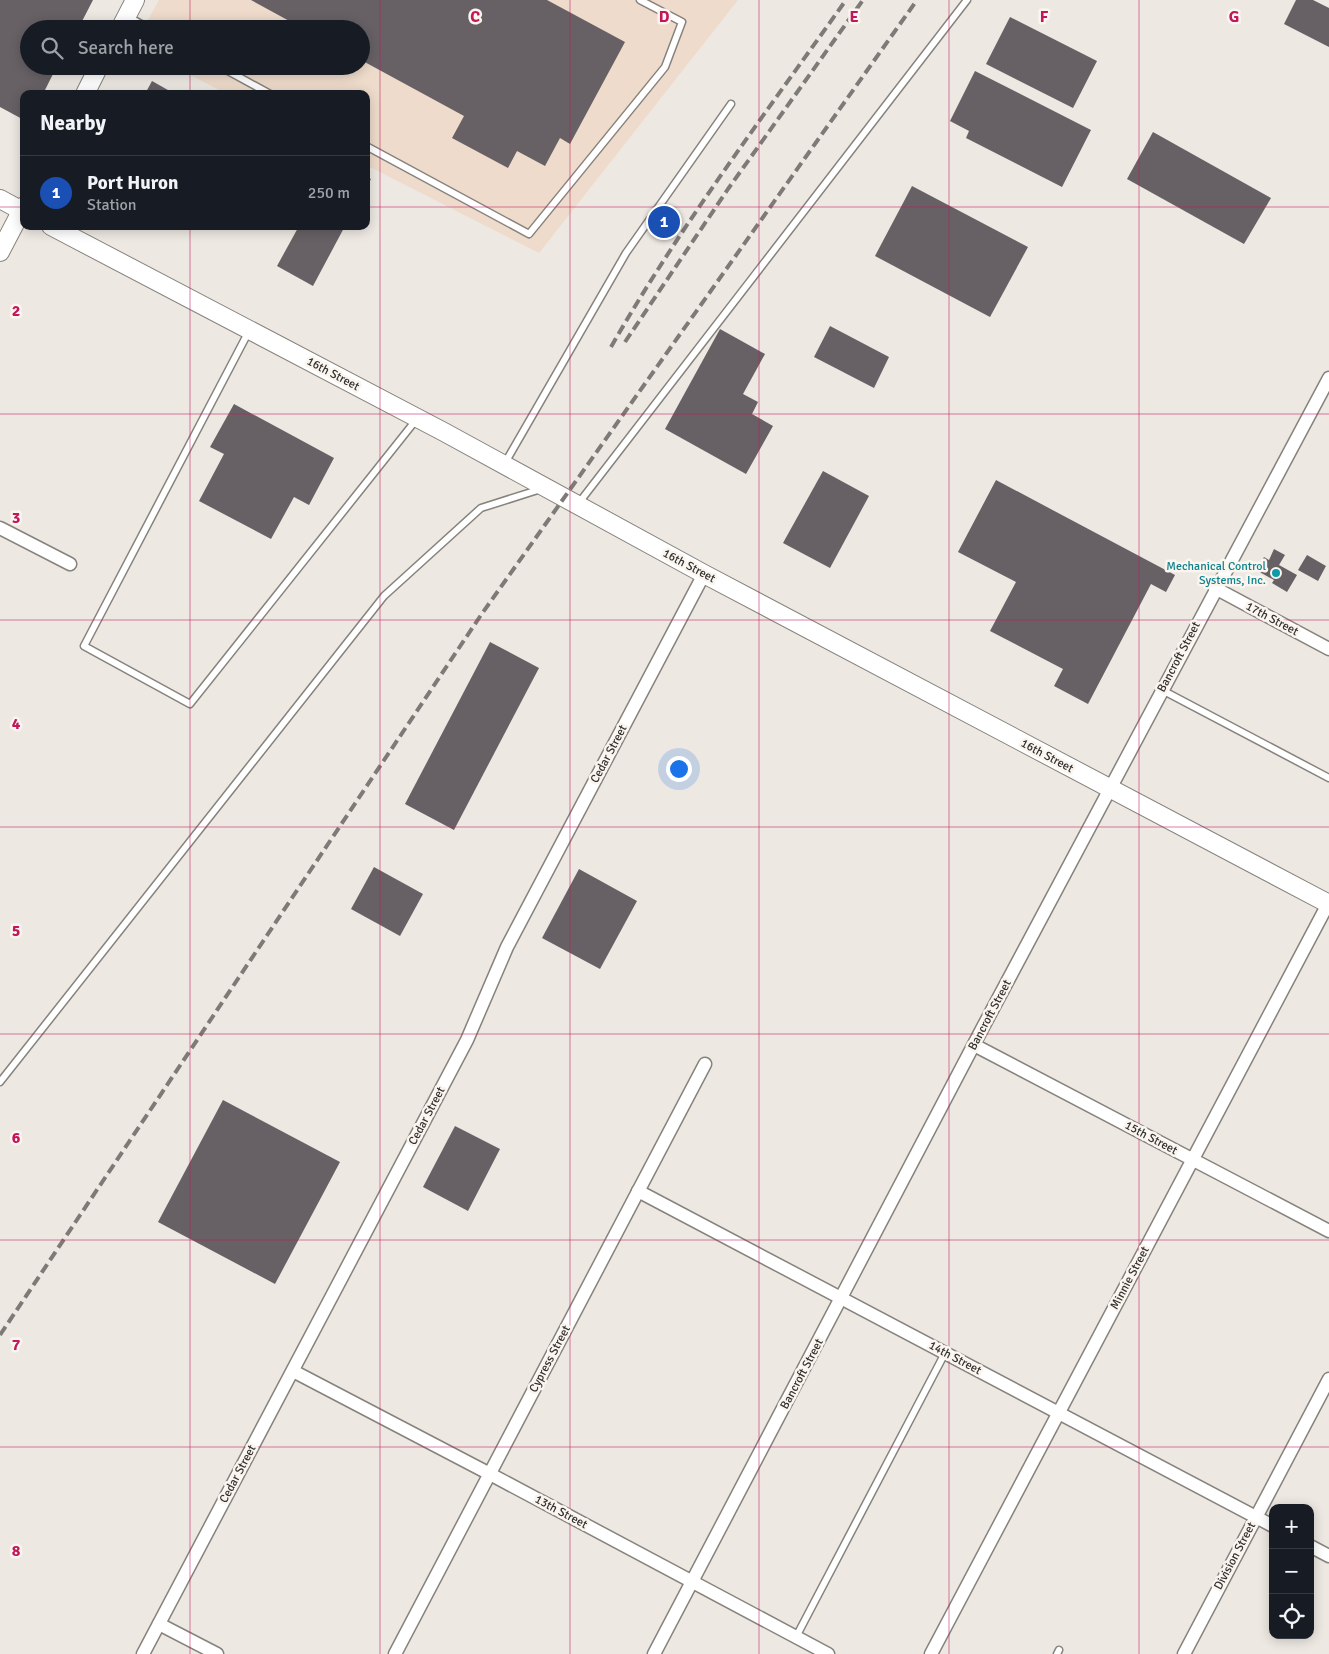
<!DOCTYPE html>
<html lang="en">
<head>
<meta charset="utf-8">
<style>
  :root { --surface:#171b24; --page:#242831; --text:#f1f3f6; --muted:#9ea1a6; --line:#363941; --accent:#94a8db }
  body { margin:0; font-family:Signika,sans-serif; background:var(--page); color:var(--text) }
  .controls { position:absolute; right:15px; bottom:15px; display:grid; overflow:hidden; border-radius:10px; box-shadow:0 2px 12px #0003 }
  .controls button { width:45px; height:45px; display:grid; place-items:center; padding:0; border:0; border-bottom:1px solid var(--line); background:var(--surface); color:var(--text); font:25px sans-serif }
  .you { position:absolute; left:678px; top:768px; width:18px; height:18px; margin:-12px; border:4px solid #fff; border-radius:50%; background:#1a73e8; box-shadow:0 0 0 8px #1a73e833 }
  .badge { display:grid; place-items:center; width:32px; height:32px; border-radius:50%; background:var(--accent); color:#fff; font-size:16px; font-weight:700 }
  .pin { position:absolute; translate:-50% -50%; border:2px solid #fff; box-shadow:0 1px 5px #0006 }
  .list { margin:0; padding:0; list-style:none }
  h2 { display:flex; justify-content:space-between; align-items:center; height:65px; margin:0; padding:0 20px; font-size:21px }
  h2 small { font-size:16px; font-weight:400; color:var(--muted) }
  .list li { display:grid; grid-template-columns:32px 1fr auto; gap:15px; align-items:center; box-sizing:border-box; height:75px; padding:0 20px; border-top:1px solid var(--line) }
  .list b { display:block; font-size:19px; white-space:nowrap }
  .list p { margin:0; font-size:16px; white-space:nowrap; color:var(--muted) }
  .list em { font-size:16px; font-style:normal; color:var(--muted) }
  .icon { flex:none; width:28px; height:28px; fill:none; stroke:currentColor; stroke-width:2; stroke-linecap:round; stroke-linejoin:round }
  .map { position:relative; flex:none; width:1329px; height:1654px; overflow:hidden }
  .search { position:absolute; background:var(--surface); box-shadow:0 2px 12px #0003; left:20px; top:20px; width:350px; height:55px; display:flex; align-items:center; gap:12px; box-sizing:border-box; padding:0 18px; border-radius:28px; color:var(--muted); font-size:19px }
  .panel { position:absolute; background:var(--surface); box-shadow:0 2px 12px #0003; left:20px; top:90px; width:350px; height:140px; border-radius:10px }
  .map>svg:first-child { display:block }
</style>
</head>
<body>
<div class="map">
<svg width="1329" height="1654" viewBox="0 0 1329 1654">
  <rect width="100%" height="100%" fill="#ede8e2"/>
  <path fill="#eedbcb" d="M159,0h579l-199,253 -173,-88v-71h-139l-54,-28h188v-37h-218z"/>
  <g fill="#676165">
    <path d="M0,0h93l-15,29h-49v37h28l-14,28h-19v26l-24,-13z"/>
    <path d="M251,0h296l78,42 -55,102 -10,-6 -15,28 -28,-15 -9,17 -56,-30 12,-22 -103,-56v-31h-57z"/>
    <path d="M1296,0h17l16,8v39l-45,-23z"/>
    <path d="M1010,17l87,44 -24,47 -87,-44z"/>
    <path d="M975,71l116,59 -29,57 -96,-49 3,-7 -19,-10z"/>
    <path d="M152,81l23,13h-30z"/>
    <path d="M1153,132l118,66 -27,46 -117,-65z"/>
    <path d="M366,177l5,2 -5,9z"/>
    <path d="M912,186l116,61 -38,70 -115,-61z"/>
    <path d="M299,226h46l-32,60 -36,-20z"/>
    <path d="M830,326l59,31 -15,31 -60,-31z"/>
    <path d="M720,329l45,25 -22,40 15,8 -6,12 21,12 -27,48 -81,-45z"/>
    <path d="M234,404l100,54 -25,47 -15,-8 -23,42 -72,-38 25,-47 -14,-7z"/>
    <path d="M823,471l46,25 -39,72 -47,-25z"/>
    <path d="M996,480l179,95 -9,17 -15,-8 -63,120 -34,-18 9,-17 -73,-38 26,-49 -58,-30z"/>
    <path d="M1274,549l11,6 -6,10 18,10 -10,17 -15,-9 2,-3 -18,-10 8,-13 5,3z"/>
    <path d="M1307,555l19,11 -8,15 -20,-11z"/>
    <path d="M490,642l49,26 -85,162 -49,-26z"/>
    <path d="M374,867l49,27 -23,42 -49,-27z"/>
    <path d="M579,869l58,32 -37,68 -58,-31z"/>
    <path d="M223,1100l117,62 -65,122 -117,-62z"/>
    <path d="M455,1126l45,23 -32,62 -45,-24z"/>
  </g>
  <g fill="none" stroke-linecap="round" stroke-linejoin="round">
    <defs>
      <g id="lane">
        <path d="M127,16l23,13"/>
        <path d="M219,66l51,28"/>
        <path d="M366,146l163,88 136,-167 17,-45 -42,-22"/>
        <path d="M249,331l-165,315 106,58 226,-284"/>
        <path d="M505,463l121,-210 105,-149"/>
        <path d="M578,504l389,-504"/>
        <path d="M1162,690l167,88"/>
        <path d="M0,1082l384,-486 97,-88 60,-19"/>
        <path d="M796,1637l149,-284"/>
        <path d="M1057,1654l2,-4"/>
      </g>
      <g id="street">
        <path d="M0,528l70,36"/>
        <path d="M1215,588l114,61"/>
        <path d="M974,1045l355,186"/>
        <path d="M638,1191l635,335"/>
        <path d="M293,1371l197,103 338,180"/>
        <path d="M1310,1546l19,10"/>
        <path d="M159,1624l58,30"/>
        <path d="M143,1654l324,-614 40,-93 197,-373"/>
        <path d="M395,1654l310,-590"/>
        <path d="M654,1654l328,-625 347,-651"/>
        <path d="M931,1654l398,-752"/>
        <path d="M1184,1654l145,-275"/>
      </g>
      <g id="secondary">
        <path d="M120,29l15,-29"/>
        <path d="M85,94l14,-28"/>
        <path d="M0,199l24,13"/>
        <path d="M51,226l393,206 260,142 625,330"/>
        <path d="M0,252l24,-46"/>
      </g>
    </defs>
    <use href="#lane" stroke="#86827c" stroke-width="9"/>
    <use href="#street" stroke="#86827c" stroke-width="15"/>
    <use href="#secondary" stroke="#86827c" stroke-width="20"/>
    <use href="#lane" stroke="#fff" stroke-width="6"/>
    <use href="#street" stroke="#fff" stroke-width="12"/>
    <use href="#secondary" stroke="#fff" stroke-width="18"/>
    <g stroke="#7d7a77" stroke-width="4" stroke-dasharray="10 5" stroke-linecap="butt">
      <path d="M625,342l103,-153 135,-189"/>
      <path d="M611,347c69,-121 154,-233 235,-347"/>
      <path d="M0,1335l481,-720 436,-615"/>
    </g>
  </g>
  <path fill="none" stroke="#c2185b" stroke-width="1" stroke-opacity="0.55" d="M190,0v29M380,0v1654M570,0v1654M759,0v1654M949,0v1654M1139,0v1654M190,66v28M0,207h24M366,207h963M190,226v1428M0,414h1329M0,620h1329M0,827h1329M0,1034h1329M0,1240h1329M0,1447h1329"/>
  <circle fill="#0f9aa8" stroke="#faf5ef" stroke-width="2" cx="1276" cy="573" r="5"/>
  <g text-anchor="middle" dominant-baseline="central" stroke-width="5" stroke-linejoin="round" paint-order="stroke">
    <g font-size="12" fill="#33312f" stroke="#faf5ef">
      <text transform="translate(333 374) rotate(28)">16th Street</text>
      <text transform="translate(689 566) rotate(28)">16th Street</text>
      <text transform="translate(1272 619) rotate(28)">17th Street</text>
      <text transform="translate(1179 657) rotate(-62)">Bancroft Street</text>
      <text transform="translate(609 754) rotate(-62)">Cedar Street</text>
      <text transform="translate(1047 756) rotate(28)">16th Street</text>
      <text transform="translate(990 1015) rotate(-62)">Bancroft Street</text>
      <text transform="translate(427 1116) rotate(-62)">Cedar Street</text>
      <text transform="translate(1151 1138) rotate(28)">15th Street</text>
      <text transform="translate(1130 1278) rotate(-62)">Minnie Street</text>
      <text transform="translate(955 1358) rotate(28)">14th Street</text>
      <text transform="translate(550 1359) rotate(-62)">Cypress Street</text>
      <text transform="translate(802 1374) rotate(-62)">Bancroft Street</text>
      <text transform="translate(238 1474) rotate(-62)">Cedar Street</text>
      <text transform="translate(561 1512) rotate(28)">13th Street</text>
      <text transform="translate(1235 1556) rotate(-62)">Division Street</text>
    </g>
    <g font-size="12" fill="#0d838f" stroke="#faf5ef" text-anchor="end">
      <text x="1266" y="566">Mechanical Control<tspan x="1266" dy="14">Systems, Inc.</tspan></text>
    </g>
  </g>
  <g font-size="16" text-anchor="middle" font-weight="bold" fill="#c2185b" stroke="#faf5ef" stroke-width="5" stroke-linejoin="round" paint-order="stroke">
    <text x="475" y="22">C</text>
    <text x="664" y="22">D</text>
    <text x="854" y="22">E</text>
    <text x="1044" y="22">F</text>
    <text x="1234" y="22">G</text>
    <text x="16" y="316">2</text>
    <text x="16" y="523">3</text>
    <text x="16" y="729">4</text>
    <text x="16" y="936">5</text>
    <text x="16" y="1143">6</text>
    <text x="16" y="1350">7</text>
    <text x="16" y="1556">8</text>
  </g>
</svg>
<div class="controls">
<button>+</button>
<button>−</button>
<button><svg class="icon" aria-label="locate" viewBox="0 0 24 24"><circle cx="12" cy="12" r="6"/><path d="M12 2v4M12 18v4M2 12h4M18 12h4"/></svg></button>
</div>
<div class="you"></div>
<div class="pin badge" style="left:664px;top:222px;background:#1a4fb4">1</div>
<div class="search"><svg class="icon" aria-label="search" viewBox="0 0 24 24"><circle cx="10" cy="10" r="6"/><path d="M15 15l6 6"/></svg>Search here</div>
<section class="panel">
<h2>Nearby<small></small></h2>
<ul class="list">
<li><span class="badge" style="background:#1a4fb4">1</span><div><b>Port Huron</b><p>Station</p></div><em>250 m</em></li>
</ul>
</section>
</div>
</body>
</html>
